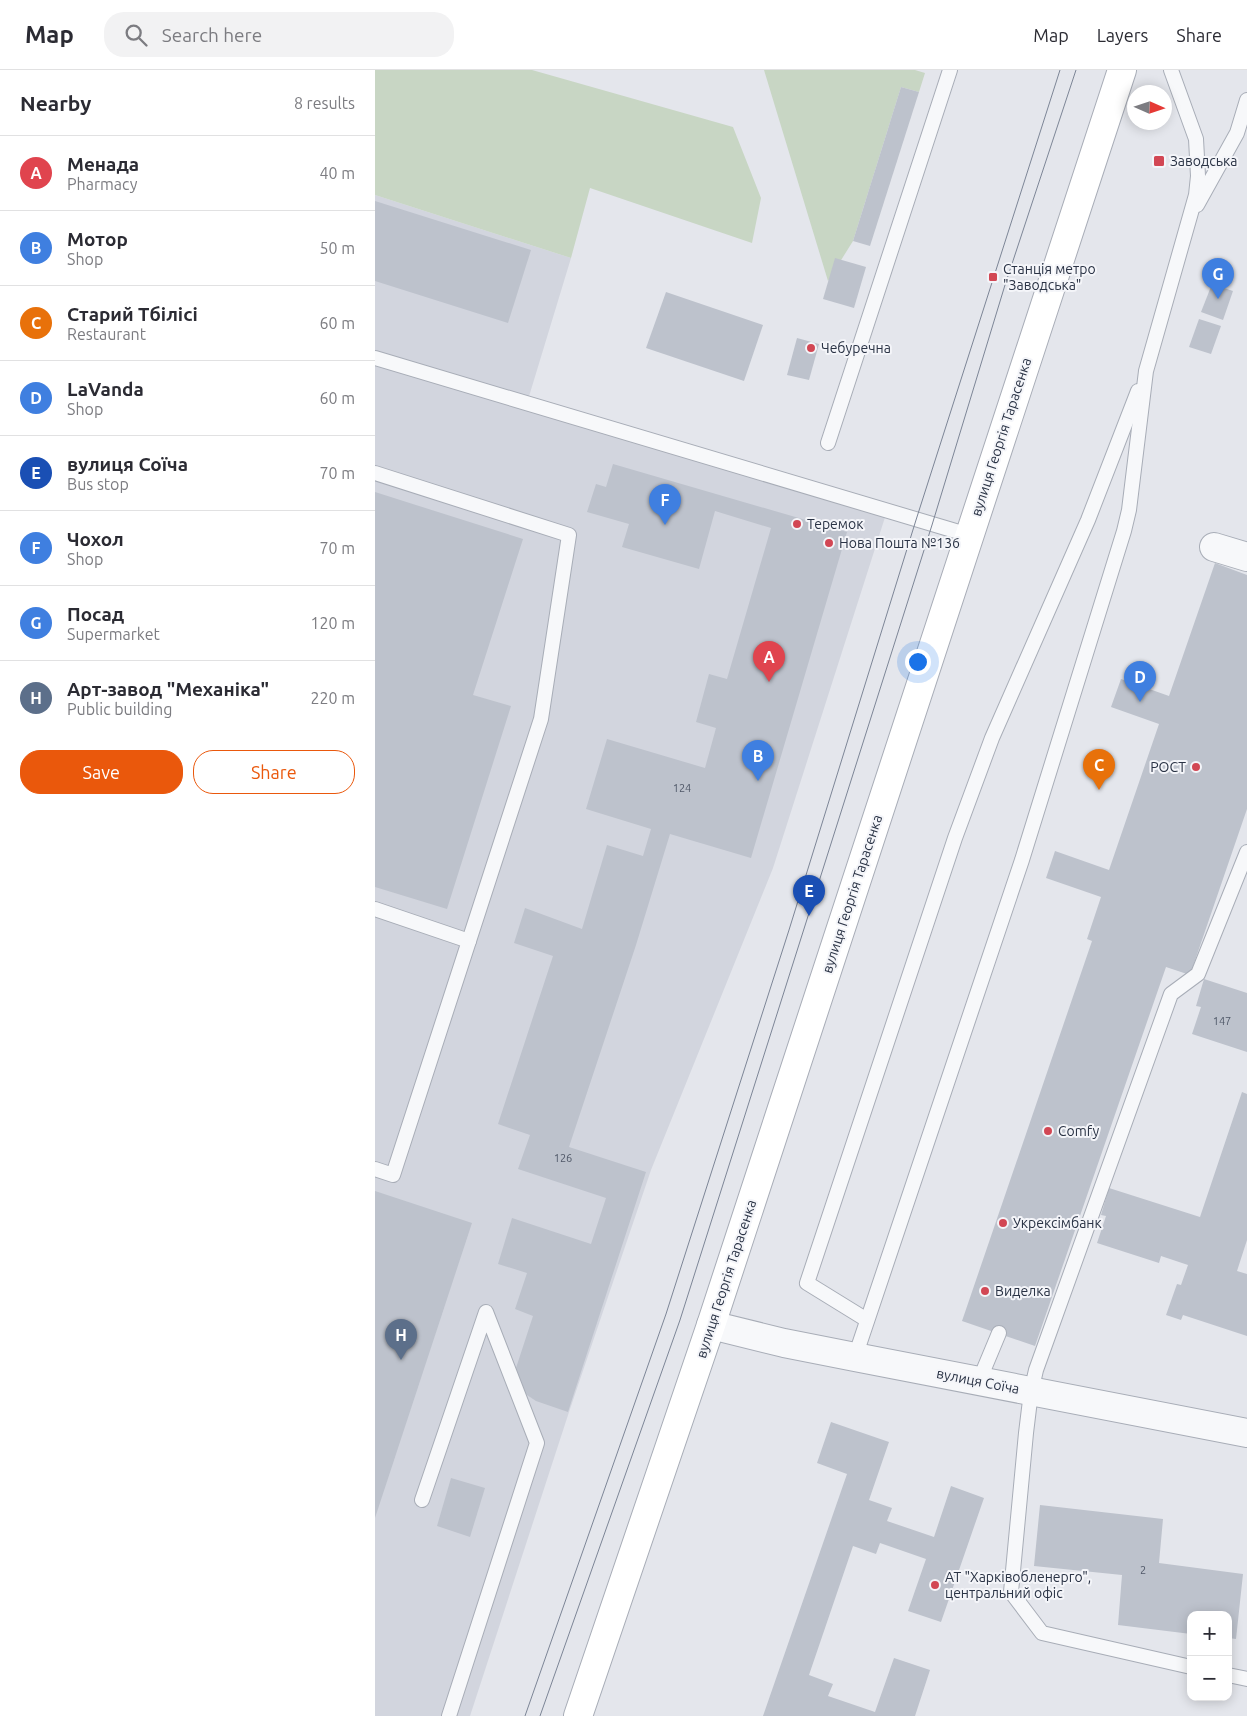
<!DOCTYPE html>
<html lang="en">
<head>
<meta charset="utf-8">
<style>
  :root { --surface:#fff; --page:#f2f2f3; --text:#2b2b33; --muted:#7c7c81; --line:#e1e1e2; --accent:#ea580c }
  body { margin:0; font-family:Ubuntu,sans-serif; background:var(--page); color:var(--text) }
  .controls { position:absolute; right:15px; bottom:15px; display:grid; overflow:hidden; border-radius:10px; box-shadow:0 2px 12px #0003 }
  .controls button { width:45px; height:45px; display:grid; place-items:center; padding:0; border:0; border-bottom:1px solid var(--line); background:var(--surface); color:var(--text); font:25px sans-serif }
  .compass { position:absolute; left:752px; top:15px; width:45px; height:45px; border-radius:50%; background:var(--surface); box-shadow:0 2px 12px #0003; rotate:93deg }
  .you { position:absolute; left:542px; top:591px; width:18px; height:18px; margin:-12px; border:4px solid #fff; border-radius:50%; background:#1a73e8; box-shadow:0 0 0 8px #1a73e833 }
  .badge { display:grid; place-items:center; width:32px; height:32px; border-radius:50%; background:var(--accent); color:#fff; font-size:16px; font-weight:700 }
  .pin { position:absolute; translate:-50% -41px; filter:drop-shadow(0 1px 2px #0008) }
  .pin::after { content:''; position:absolute; top:26px; width:18px; height:15px; background:inherit; clip-path:polygon(0 0,100% 0,50% 100%) }
  .list { margin:0; padding:0; list-style:none }
  h2 { display:flex; justify-content:space-between; align-items:center; height:65px; margin:0; padding:0 20px; font-size:21px }
  h2 small { font-size:16px; font-weight:400; color:var(--muted) }
  .list li { display:grid; grid-template-columns:32px 1fr auto; gap:15px; align-items:center; box-sizing:border-box; height:75px; padding:0 20px; border-top:1px solid var(--line) }
  .list b { display:block; font-size:19px; white-space:nowrap }
  .list p { margin:0; font-size:16px; white-space:nowrap; color:var(--muted) }
  .list em { font-size:16px; font-style:normal; color:var(--muted) }
  .actions { display:flex; gap:10px; padding:15px 20px }
  .actions a { flex:1; padding:11px 0; border:1px solid var(--accent); border-radius:20px; text-align:center; font-size:18px; color:var(--accent) }
  .actions .main { background:var(--accent); color:#fff }
  .icon { flex:none; width:28px; height:28px; fill:none; stroke:currentColor; stroke-width:2; stroke-linecap:round; stroke-linejoin:round }
  .map { position:relative; flex:none; width:872px; height:1646px; overflow:hidden }
  header { display:flex; align-items:center; gap:30px; box-sizing:border-box; height:70px; padding:0 25px; background:var(--surface); border-bottom:1px solid var(--line) }
  header strong { font-size:24px }
  nav { display:flex; gap:28px; margin-inline-start:auto; font-size:18px }
  .search { width:350px; height:45px; background:var(--page); display:flex; align-items:center; gap:12px; box-sizing:border-box; padding:0 18px; border-radius:20px; color:var(--muted); font-size:19px }
  main { display:flex }
  aside { flex:1; background:var(--surface) }
  .map>svg:first-child { display:block }
</style>
</head>
<body>
<header>
<strong>Map</strong>
<div class="search"><svg class="icon" aria-label="search" viewBox="0 0 24 24"><circle cx="10" cy="10" r="6"/><path d="M15 15l6 6"/></svg>Search here</div>
<nav><a>Map</a><a>Layers</a><a>Share</a></nav>
</header>
<main>
<aside>
<h2>Nearby<small>8 results</small></h2>
<ul class="list">
<li><span class="badge" style="background:#e0444e">A</span><div><b>Менада</b><p>Pharmacy</p></div><em>40 m</em></li>
<li><span class="badge" style="background:#3f7fe0">B</span><div><b>Мотор</b><p>Shop</p></div><em>50 m</em></li>
<li><span class="badge" style="background:#e8710a">C</span><div><b>Старий Тбілісі</b><p>Restaurant</p></div><em>60 m</em></li>
<li><span class="badge" style="background:#3f7fe0">D</span><div><b>LaVanda</b><p>Shop</p></div><em>60 m</em></li>
<li><span class="badge" style="background:#1a4fb4">E</span><div><b>вулиця Соїча</b><p>Bus stop</p></div><em>70 m</em></li>
<li><span class="badge" style="background:#3f7fe0">F</span><div><b>Чохол</b><p>Shop</p></div><em>70 m</em></li>
<li><span class="badge" style="background:#3f7fe0">G</span><div><b>Посад</b><p>Supermarket</p></div><em>120 m</em></li>
<li><span class="badge" style="background:#5c6f8a">H</span><div><b>Арт-завод &quot;Механіка&quot;</b><p>Public building</p></div><em>220 m</em></li>
</ul>
<div class="actions"><a class="main">Save</a><a>Share</a></div>
</aside>
<div class="map">
<svg width="872" height="1646" viewBox="0 0 872 1646">
  <rect width="100%" height="100%" fill="#e4e6ec"/>
  <path fill="#d2d5de" d="M0,125l196,63 -44,145 360,108 -114,357 -122,302 -82,242 -99,304h-95z"/>
  <g fill="#c8d6c4">
    <path d="M0,0h157l201,57 28,71 -9,45 -162,-55 -19,70 -196,-63z"/>
    <path d="M389,0h151l10,3 -6,19 -18,-5 -48,154 -25,40z"/>
  </g>
  <g fill="#bdc2cc">
    <path d="M526,17l18,5 -49,154 -17,-5z"/>
    <path d="M0,131l156,49 -23,73 -133,-42z"/>
    <path d="M460,188l31,9 -12,41 -31,-9z"/>
    <path d="M837,214l21,7 -10,29 -22,-8z"/>
    <path d="M291,222l97,33 -19,56 -98,-33z"/>
    <path d="M824,249l22,7 -10,28 -22,-7z"/>
    <path d="M422,268l22,6 -10,36 -22,-5z"/>
    <path d="M238,394l234,68 -96,326 -81,-24 -34,111 -67,202 77,25 -78,240 -32,-11 -9,-6 -10,-15 -1,-12 17,-52 -18,-7 12,-36 -29,-9 14,-46 79,26 15,-46 -88,-29 12,-34 -32,-11 55,-168 -39,-13 11,-35 57,21 25,-84 36,11 8,-27 -65,-20 21,-70 98,29 11,-40 -20,-6 13,-48 18,5 44,-151 -56,-17 -16,58 -77,-22 7,-23 -42,-12 9,-28 10,3z"/>
    <path d="M0,422l148,47 -50,156 38,11 -64,203 -72,-22z"/>
    <path d="M840,493l32,12v234l-57,166 -24,-8 -131,379 -73,-25 130,-380 -5,-2 14,-42 -55,-19 9,-27 54,19 50,-146 -48,-17 10,-28 48,17z"/>
    <path d="M829,909l43,14v59l-55,-18 9,-27 -5,-1z"/>
    <path d="M867,1022l5,2v146l-10,31 10,3v62l-64,-21 -2,5 -15,-5 11,-31 4,1 7,-20 -27,-9 -2,7 -62,-20 9,-27 -5,-1 8,-27 91,29z"/>
    <path d="M0,1121l97,32 -97,295z"/>
    <path d="M456,1352l58,20 -20,58 23,8 -5,13 47,16 17,-51 33,12 -43,124 -33,-11 18,-52 -46,-16 -4,11 -23,-8 -44,129 24,9 -5,12 47,16 19,-54 36,12 -15,46h-152l84,-242 -30,-11z"/>
    <path d="M76,1408l34,10 -15,49 -33,-11z"/>
    <path d="M665,1435l123,14 -4,44 84,11 -7,65 -8,-1v-23h-37v19l-73,-9 4,-50 -88,-9z"/>
  </g>
  <g fill="none" stroke-linecap="round" stroke-linejoin="round">
    <defs>
      <g id="service">
        <path d="M822,135l40,-72 10,-33"/>
        <path d="M0,288l594,177"/>
        <path d="M453,373l122,-373"/>
        <path d="M0,403l194,62 -28,184 -148,456 -18,-6"/>
        <path d="M0,839l94,32"/>
        <path d="M492,1250l-60,-37 148,-445 37,-100 96,-218 50,-129"/>
        <path d="M480,1287l167,-497 102,-329 5,-21 17,-139 50,-176 2,-19 -2,-37 -25,-69"/>
        <path d="M604,1311l20,-48"/>
        <path d="M47,1430l64,-188 51,131 -88,273"/>
        <path d="M816,1597l-149,-34 -31,-41 15,-159 5,-41 5,-22 135,-376 27,-20 49,-122"/>
        <path d="M853,1605l19,4"/>
      </g>
      <path id="minor" d="M839,477l33,10"/>
      <path id="tertiary" d="M336,1255l73,18 71,14 392,76"/>
      <path id="secondary" d="M203,1646l133,-391 411,-1255"/>
    </defs>
    <use href="#service" stroke="#a8adb7" stroke-width="16"/>
    <use href="#minor" stroke="#a8adb7" stroke-width="30"/>
    <use href="#tertiary" stroke="#a8adb7" stroke-width="30"/>
    <use href="#secondary" stroke="#a8adb7" stroke-width="30"/>
    <use href="#service" stroke="#f7f8fa" stroke-width="14"/>
    <use href="#minor" stroke="#f7f8fa" stroke-width="28"/>
    <use href="#tertiary" stroke="#f7f8fa" stroke-width="28"/>
    <use href="#secondary" stroke="#fff" stroke-width="28"/>
    <g stroke="#7c8596" stroke-width="1">
      <path d="M150,1646l141,-402 123,-384 127,-410 144,-450"/>
      <path d="M165,1646l140,-396 252,-795 73,-240 71,-215"/>
    </g>
  </g>
  <g fill="#d24754" stroke="#f4f5f9" stroke-width="2">
    <rect x="778" y="85" width="12" height="12" rx="2.5"/>
    <rect x="613" y="202" width="10" height="10" rx="2.5"/>
    <circle cx="436" cy="278" r="5"/>
    <circle cx="422" cy="454" r="5"/>
    <circle cx="454" cy="473" r="5"/>
    <circle cx="821" cy="697" r="5"/>
    <circle cx="673" cy="1061" r="5"/>
    <circle cx="628" cy="1153" r="5"/>
    <circle cx="610" cy="1221" r="5"/>
    <circle cx="560" cy="1515" r="5"/>
  </g>
  <g text-anchor="middle" dominant-baseline="central" stroke-width="4" stroke-linejoin="round" paint-order="stroke">
    <g font-size="11" fill="#4f5767">
      <text x="307" y="718">124</text>
      <text x="847" y="951">147</text>
      <text x="188" y="1088">126</text>
      <text x="768" y="1500">2</text>
    </g>
    <g font-size="14" fill="#2a3345" stroke="#f4f5f9" text-anchor="start">
      <text x="795" y="91">Заводська</text>
      <text x="628" y="199">Станція метро<tspan x="628" dy="16">"Заводська"</tspan></text>
      <text x="446" y="278">Чебуречна</text>
      <text x="432" y="454">Теремок</text>
      <text x="464" y="473">Нова Пошта №136</text>
      <text x="811" y="697" text-anchor="end">РОСТ</text>
      <text x="683" y="1061">Comfy</text>
      <text x="638" y="1153">Укрексімбанк</text>
      <text x="620" y="1221">Виделка</text>
      <text x="570" y="1507">АТ "Харківобленерго",<tspan x="570" dy="16">центральний офіс</tspan></text>
    </g>
    <g font-size="14" fill="#2a3345" stroke="#f4f5f9">
      <text transform="translate(626 367) rotate(-72)">вулиця Георгія Тарасенка</text>
      <text transform="translate(477 824) rotate(-72)">вулиця Георгія Тарасенка</text>
      <text transform="translate(351 1209) rotate(-72)">вулиця Георгія Тарасенка</text>
      <text transform="translate(603 1311) rotate(11)">вулиця Соїча</text>
    </g>
  </g>
</svg>
<div class="controls">
<button>+</button>
<button>−</button>
</div>
<svg class="compass" viewBox="-18 -18 36 36"><path d="M0-13l5 13h-10z" fill="#e53935"/><path d="M0 13l5-13h-10z" fill="#7c7c81"/></svg>
<div class="you"></div>
<div class="pin badge" style="left:394px;top:612px;background:#e0444e">A</div>
<div class="pin badge" style="left:383px;top:711px;background:#3f7fe0">B</div>
<div class="pin badge" style="left:724px;top:720px;background:#e8710a">C</div>
<div class="pin badge" style="left:765px;top:632px;background:#3f7fe0">D</div>
<div class="pin badge" style="left:434px;top:846px;background:#1a4fb4">E</div>
<div class="pin badge" style="left:290px;top:455px;background:#3f7fe0">F</div>
<div class="pin badge" style="left:843px;top:229px;background:#3f7fe0">G</div>
<div class="pin badge" style="left:26px;top:1290px;background:#5c6f8a">H</div>
</div>
</main>
</body>
</html>
